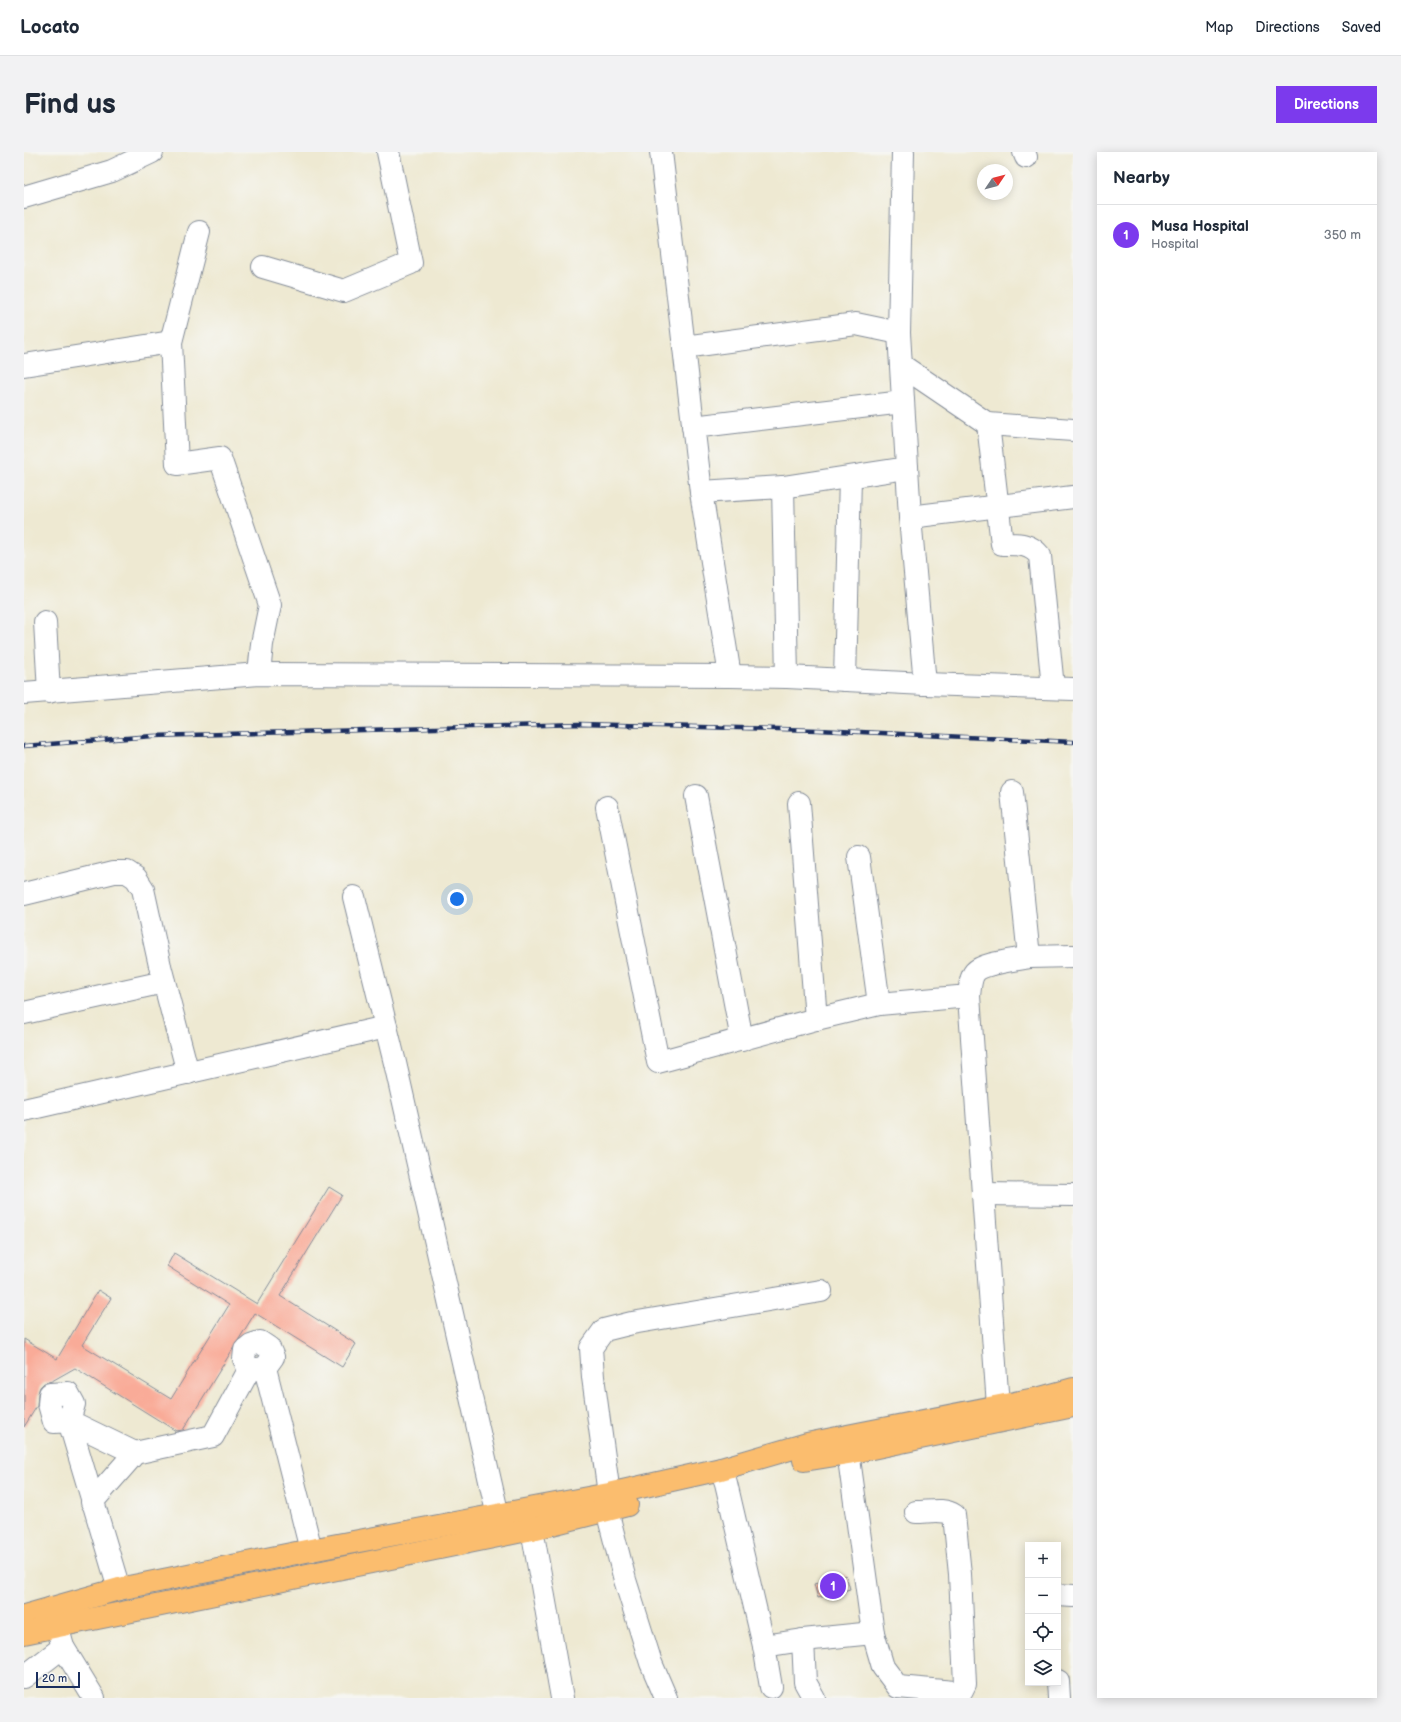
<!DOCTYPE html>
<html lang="en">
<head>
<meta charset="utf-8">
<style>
  :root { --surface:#fff; --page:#f2f2f3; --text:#1f2937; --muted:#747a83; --line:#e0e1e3; --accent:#7c3aed }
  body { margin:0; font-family:"Balsamiq Sans",sans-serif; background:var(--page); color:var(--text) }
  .controls { position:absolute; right:12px; bottom:12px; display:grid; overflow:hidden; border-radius:0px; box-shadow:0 2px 10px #0003 }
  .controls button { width:36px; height:36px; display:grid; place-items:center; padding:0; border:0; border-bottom:1px solid var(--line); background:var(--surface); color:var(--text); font:20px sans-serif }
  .compass { position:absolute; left:953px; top:12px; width:36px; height:36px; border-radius:50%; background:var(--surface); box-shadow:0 2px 10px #0003; rotate:55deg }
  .scale { position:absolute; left:12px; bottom:10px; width:44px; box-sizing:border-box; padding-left:4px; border:2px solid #1b2f5e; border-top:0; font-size:11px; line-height:14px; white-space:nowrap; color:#1b2f5e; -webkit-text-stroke:3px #f6f6f2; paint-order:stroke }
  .you { position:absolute; left:433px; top:747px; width:14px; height:14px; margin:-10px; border:3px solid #fff; border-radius:50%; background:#1a73e8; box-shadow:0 0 0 6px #1a73e833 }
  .badge { display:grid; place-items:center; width:26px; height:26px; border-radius:50%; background:var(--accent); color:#fff; font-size:13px; font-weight:700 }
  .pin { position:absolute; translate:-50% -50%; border:2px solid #fff; box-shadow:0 1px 4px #0006 }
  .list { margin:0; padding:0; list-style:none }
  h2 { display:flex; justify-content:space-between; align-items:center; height:52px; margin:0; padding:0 16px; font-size:17px }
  h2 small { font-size:13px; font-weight:400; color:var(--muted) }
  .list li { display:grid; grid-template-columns:26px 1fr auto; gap:12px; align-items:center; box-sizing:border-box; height:60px; padding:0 16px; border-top:1px solid var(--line) }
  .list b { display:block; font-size:15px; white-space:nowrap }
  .list p { margin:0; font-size:13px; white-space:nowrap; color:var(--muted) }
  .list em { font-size:13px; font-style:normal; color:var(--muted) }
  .icon { flex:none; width:22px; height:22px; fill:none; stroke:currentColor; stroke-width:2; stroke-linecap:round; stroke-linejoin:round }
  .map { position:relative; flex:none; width:1049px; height:1546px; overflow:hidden; border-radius:0px }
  header { display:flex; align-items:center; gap:24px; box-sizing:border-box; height:56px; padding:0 20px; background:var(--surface); border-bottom:1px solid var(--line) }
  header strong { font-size:19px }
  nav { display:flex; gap:22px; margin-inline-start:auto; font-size:14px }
  .intro { display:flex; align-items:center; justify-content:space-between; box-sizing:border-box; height:96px; padding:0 24px }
  h1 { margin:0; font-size:28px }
  .button { padding:10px 18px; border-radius:0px; background:var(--accent); color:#fff; font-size:14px; font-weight:700 }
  main { display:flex; gap:24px; padding:0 24px }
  aside { flex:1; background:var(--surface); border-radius:0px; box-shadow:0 2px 10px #0003 }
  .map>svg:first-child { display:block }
</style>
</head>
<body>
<header>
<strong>Locato</strong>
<nav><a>Map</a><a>Directions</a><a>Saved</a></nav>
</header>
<div class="intro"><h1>Find us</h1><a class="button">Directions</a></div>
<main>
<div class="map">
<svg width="1049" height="1546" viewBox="0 0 1049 1546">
  <rect width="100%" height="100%" fill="#f6f6f2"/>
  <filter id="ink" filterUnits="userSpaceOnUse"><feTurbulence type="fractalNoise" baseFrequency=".025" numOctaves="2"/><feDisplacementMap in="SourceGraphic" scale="8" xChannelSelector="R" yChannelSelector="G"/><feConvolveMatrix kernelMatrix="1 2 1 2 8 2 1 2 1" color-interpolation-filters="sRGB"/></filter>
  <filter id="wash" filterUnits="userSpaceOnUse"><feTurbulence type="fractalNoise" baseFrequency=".012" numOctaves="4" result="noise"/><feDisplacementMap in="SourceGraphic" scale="16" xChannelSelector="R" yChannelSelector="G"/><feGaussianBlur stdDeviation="0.9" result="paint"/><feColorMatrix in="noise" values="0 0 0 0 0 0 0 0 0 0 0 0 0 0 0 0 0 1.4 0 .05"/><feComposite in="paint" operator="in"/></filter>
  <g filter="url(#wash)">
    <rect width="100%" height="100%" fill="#eee9d2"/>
    <g id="blocks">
      <g fill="#f9ab98">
        <path d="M305,1035l13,8 -62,101 76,48 -14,23 -87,-54 -72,117 -7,1 -101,-63 -23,13 -8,2 -4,4 -2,6 -1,13 -13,21v-88l33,20 41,-69 13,8 -29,47 89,54 58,-94 -62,-39 7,-13 83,51z"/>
        <path d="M822,1423l4,14 -32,9 -4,-14z"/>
      </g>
    </g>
  </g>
  <g filter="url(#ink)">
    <use href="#blocks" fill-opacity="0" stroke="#848c98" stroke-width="1"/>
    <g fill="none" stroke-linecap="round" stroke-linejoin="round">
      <defs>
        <g id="minor">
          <path d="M879,0l-4,181 11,184 15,167"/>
          <path d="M1000,0l2,5"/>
          <path d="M0,45l88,-26 40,-19"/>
          <path d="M175,80l-28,110 6,122 43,-6 50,147 -8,39 -3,30"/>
          <path d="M239,115l81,24 67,-28 -23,-111"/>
          <path d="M660,195l172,-23 43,9"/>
          <path d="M0,213l147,-23"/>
          <path d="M877,213l87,59 85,6"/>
          <path d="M964,272l14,120c15,0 28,-1 38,12l13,132"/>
          <path d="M669,275l210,-25"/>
          <path d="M759,335l4,190"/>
          <path d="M677,340l82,-5 124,-19"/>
          <path d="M886,365l163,-20"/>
          <path d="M21,470l4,70"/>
          <path d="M706,524l57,1 138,7 148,5"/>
          <path d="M821,528l5,-203"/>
          <path d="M0,541l235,-19 471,2 -29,-184 -40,-340"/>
          <path d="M988,640l17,165 44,-1"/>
          <path d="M672,644l46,244"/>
          <path d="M775,651l17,216"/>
          <path d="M583,655l51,255 158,-43 63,-15 90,-8c1,-7 1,-18 6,-24 8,-9 42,-12 54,-15"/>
          <path d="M835,705l20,147"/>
          <path d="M0,742l90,-22h13l9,6 7,11 17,77 28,107"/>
          <path d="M330,745l41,166 103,453"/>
          <path d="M945,844l29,410"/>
          <path d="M0,861l140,-31"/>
          <path d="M0,958l362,-83"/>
          <path d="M959,1042l90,1"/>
          <path d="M241,1216l46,182"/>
          <path d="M822,1285l27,196 10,34 15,20 56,5 8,-2 3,-6 -5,-110 -6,-59c-10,-7 -25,-3 -38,-3"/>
          <path d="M697,1317l5,14 38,163 7,41"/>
          <path d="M585,1342l-16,-117 -2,-29 13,-18 28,-7 189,-32"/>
          <path d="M579,1343l22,85 26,83 15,35"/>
          <path d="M68,1350l43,-49 78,-17 36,-66 16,-2 8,-11 -4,-9 -9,-6 -9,3 -6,5 -1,9 5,11"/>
          <path d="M503,1359l5,18 30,169"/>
          <path d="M95,1437l-50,-168 -15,1 -5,-18 1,-10 18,-1 6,11 -5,17 66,32"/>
          <path d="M1034,1443l15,1"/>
          <path d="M28,1456l11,39 31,51"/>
          <path d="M779,1488l2,42 9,16"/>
          <path d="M740,1494l39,-6 70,-7"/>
          <path d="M0,1525l39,-30"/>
          <path d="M1034,1529l1,17"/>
        </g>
        <g id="major">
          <path d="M780,1308l44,-7 225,-47"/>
          <path d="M0,1464l95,-27 192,-39 298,-56 112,-25 86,-25 233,-46 33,-9"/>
          <path d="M0,1481l508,-104 95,-24"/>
        </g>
      </defs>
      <use href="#minor" stroke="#848c98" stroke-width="24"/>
      <use href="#major" stroke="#848c98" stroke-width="24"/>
      <use href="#minor" stroke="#fff" stroke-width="22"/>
      <use href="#major" stroke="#fbbd6e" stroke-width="22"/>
      <defs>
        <path id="rail" d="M0,594l129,-10 426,-12 239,6 255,12"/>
      </defs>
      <use href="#rail" stroke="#1b2f5e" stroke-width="4.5"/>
      <use href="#rail" stroke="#f6f6f2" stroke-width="3" stroke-dasharray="9" stroke-linecap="butt"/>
    </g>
  </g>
</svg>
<div class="controls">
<button>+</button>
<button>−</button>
<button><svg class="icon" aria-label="locate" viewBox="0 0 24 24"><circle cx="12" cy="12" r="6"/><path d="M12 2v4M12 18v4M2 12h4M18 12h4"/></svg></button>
<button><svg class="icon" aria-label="layers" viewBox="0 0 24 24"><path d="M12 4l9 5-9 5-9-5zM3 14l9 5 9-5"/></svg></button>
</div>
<svg class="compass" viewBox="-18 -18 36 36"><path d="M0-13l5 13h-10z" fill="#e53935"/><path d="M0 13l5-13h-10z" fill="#747a83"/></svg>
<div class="scale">20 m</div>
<div class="you"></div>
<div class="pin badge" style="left:809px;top:1434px">1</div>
</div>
<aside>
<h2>Nearby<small></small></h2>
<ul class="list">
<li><span class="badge">1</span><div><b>Musa Hospital</b><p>Hospital</p></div><em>350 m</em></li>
</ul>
</aside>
</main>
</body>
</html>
